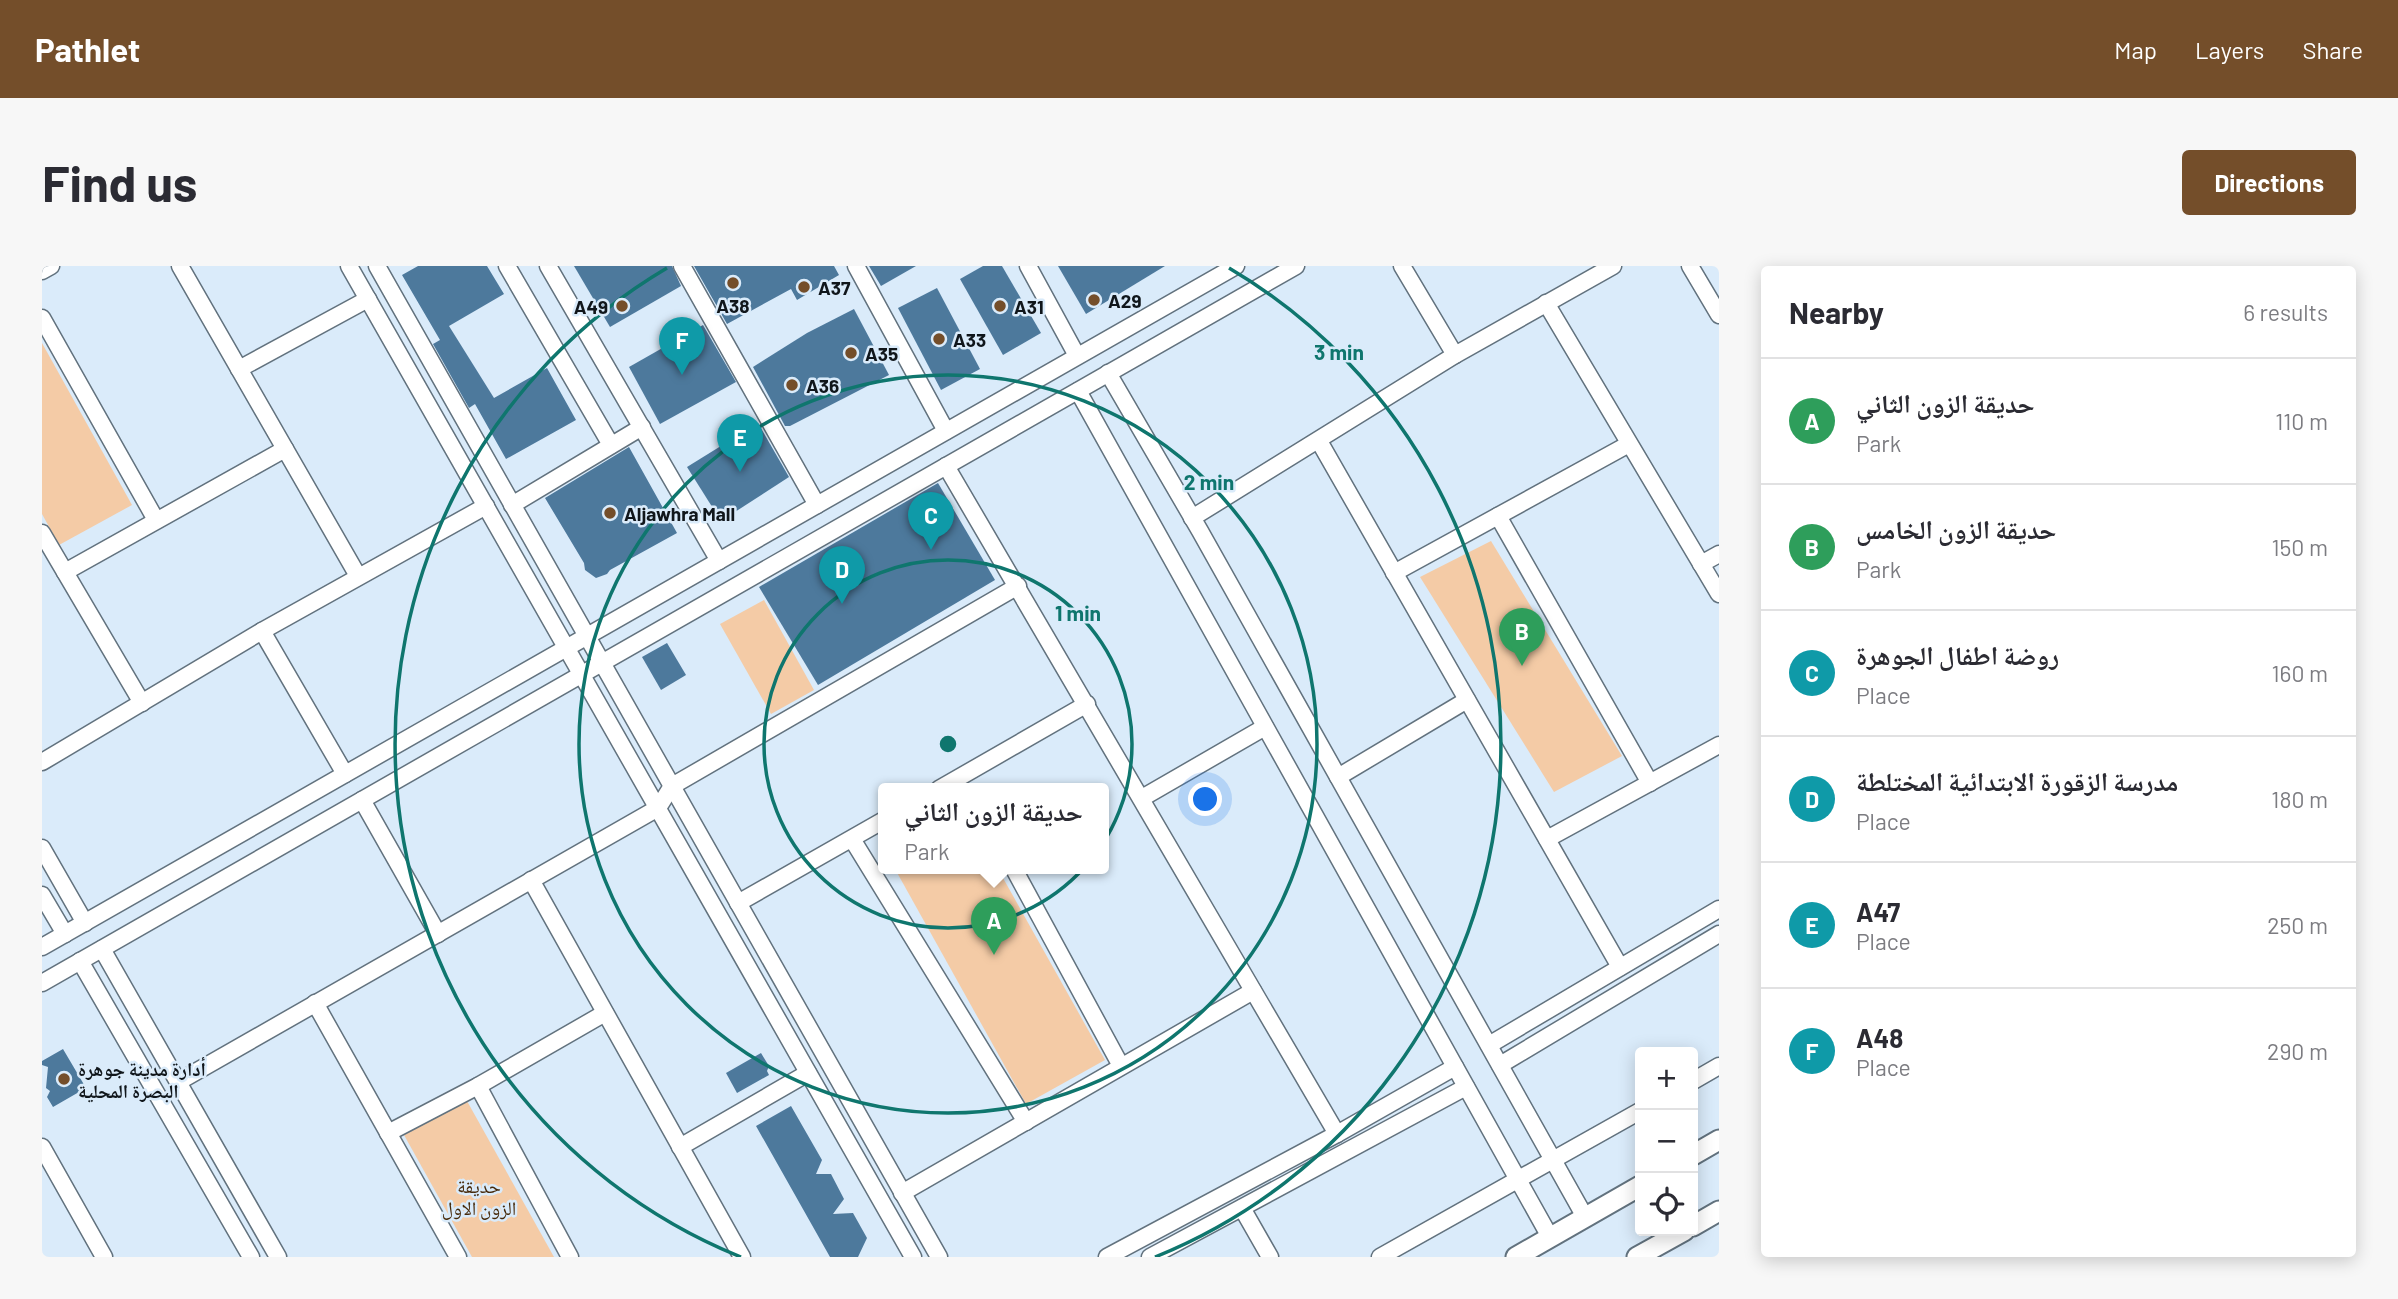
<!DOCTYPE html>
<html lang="en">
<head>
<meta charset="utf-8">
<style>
  :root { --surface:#fff; --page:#f7f7f7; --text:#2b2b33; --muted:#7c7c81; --line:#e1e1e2; --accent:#744e2a }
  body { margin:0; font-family:Barlow,"Noto Naskh Arabic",sans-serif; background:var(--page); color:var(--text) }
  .controls { position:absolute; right:21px; bottom:21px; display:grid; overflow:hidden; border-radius:7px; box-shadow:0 4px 18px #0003 }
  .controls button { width:63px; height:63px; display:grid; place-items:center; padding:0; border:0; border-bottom:2px solid var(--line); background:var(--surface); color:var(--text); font:35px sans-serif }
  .you { position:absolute; left:1164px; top:534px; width:24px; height:24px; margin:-18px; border:5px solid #fff; border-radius:50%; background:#1a73e8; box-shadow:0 0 0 10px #1a73e833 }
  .badge { display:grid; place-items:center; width:46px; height:46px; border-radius:50%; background:var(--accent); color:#fff; font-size:23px; font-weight:700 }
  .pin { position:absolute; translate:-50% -58px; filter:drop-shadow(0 2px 4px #0008) }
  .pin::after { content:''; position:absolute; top:37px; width:24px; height:21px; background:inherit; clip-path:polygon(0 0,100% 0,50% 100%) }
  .popup { position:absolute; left:836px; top:517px; width:231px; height:91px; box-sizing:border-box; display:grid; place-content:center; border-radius:7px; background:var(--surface); filter:drop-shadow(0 2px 5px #0005); font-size:23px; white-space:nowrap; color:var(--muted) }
  .popup b { font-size:26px; color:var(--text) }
  .popup::after { content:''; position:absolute; left:50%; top:100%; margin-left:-14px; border:14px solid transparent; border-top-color:var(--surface) }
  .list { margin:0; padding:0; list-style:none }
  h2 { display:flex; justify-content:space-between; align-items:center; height:91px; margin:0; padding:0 28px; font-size:30px }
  h2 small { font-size:23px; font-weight:400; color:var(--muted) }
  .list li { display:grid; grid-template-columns:46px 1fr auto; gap:21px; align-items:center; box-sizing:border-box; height:126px; padding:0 28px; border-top:2px solid var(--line) }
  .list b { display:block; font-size:26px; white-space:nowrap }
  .list p { margin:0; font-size:23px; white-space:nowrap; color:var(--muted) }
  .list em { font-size:23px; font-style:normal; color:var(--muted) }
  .icon { flex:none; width:38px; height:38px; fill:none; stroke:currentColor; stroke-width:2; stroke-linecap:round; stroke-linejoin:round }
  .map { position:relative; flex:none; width:1677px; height:991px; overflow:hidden; border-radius:7px }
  header { display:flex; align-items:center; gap:42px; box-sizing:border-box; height:98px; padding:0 35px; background:var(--accent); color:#fff }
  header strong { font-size:33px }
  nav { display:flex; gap:38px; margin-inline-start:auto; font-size:24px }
  .intro { display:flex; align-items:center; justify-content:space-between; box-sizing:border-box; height:168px; padding:0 42px }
  h1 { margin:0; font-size:49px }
  .button { padding:18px 32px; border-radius:7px; background:var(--accent); color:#fff; font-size:24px; font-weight:700 }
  main { display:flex; gap:42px; padding:0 42px }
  aside { flex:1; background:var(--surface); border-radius:7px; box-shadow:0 4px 18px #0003 }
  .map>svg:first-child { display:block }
</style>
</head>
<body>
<header>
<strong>Pathlet</strong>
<nav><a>Map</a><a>Layers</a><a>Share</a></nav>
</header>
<div class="intro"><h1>Find us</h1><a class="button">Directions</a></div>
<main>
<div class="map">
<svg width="1677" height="991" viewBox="0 0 1677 991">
  <rect width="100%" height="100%" fill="#daebfa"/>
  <g fill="#f4cba6">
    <path d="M0,77l90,162 -73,40 -17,-31z"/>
    <path d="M1449,275l131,215 -68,36 -134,-215z"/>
    <path d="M722,334l50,90 -43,24 -51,-90z"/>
    <path d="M853,603h103l107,191 -79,44z"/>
    <path d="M425,835l87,156h-82l-68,-122z"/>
  </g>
  <g fill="#4d799c">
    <path d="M376,0h69l17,28 -55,32 45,72 53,-30 29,52 -70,39 -31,-55 -6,4 -36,-64 7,-4 -38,-65z"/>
    <path d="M532,0h98l9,20 -71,41z"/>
    <path d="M652,0h140l5,9 -42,25 -6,-11 -64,35z"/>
    <path d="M827,0h47l-35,20z"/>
    <path d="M941,0h19l39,67 -38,22 -43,-76z"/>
    <path d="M1016,0h107l-79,48z"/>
    <path d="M895,22l43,81 -39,21 -43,-82z"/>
    <path d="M812,43l35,66 -99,51h-5l-32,-59 54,-34z"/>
    <path d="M661,59l33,57 -76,42 -31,-57z"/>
    <path d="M716,157l31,54 -68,44 -34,-54z"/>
    <path d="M587,181l48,86 -67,37 -3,4 -11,4 -11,-8 -1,-7 -39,-65z"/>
    <path d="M896,217l57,97 -177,105 -59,-98z"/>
    <path d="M625,377l19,32 -25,15 -19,-33z"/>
    <path d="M21,783l23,39 -33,19 -6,-10 3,-6 -4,-3 2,-21 -6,-2v-4z"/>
    <path d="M719,787l8,13 -2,5 2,4 -32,18 -11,-20z"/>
    <path d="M749,840l31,54 -6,14h15l13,25 -11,15 20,-1 14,25 -9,19h-28l-74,-131z"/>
  </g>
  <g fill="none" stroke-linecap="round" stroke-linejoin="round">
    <defs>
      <g id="minor">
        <path d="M138,0l178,310"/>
        <path d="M307,0l564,991"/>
        <path d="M335,0l562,991"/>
        <path d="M465,0l104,179"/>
        <path d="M506,0l171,295"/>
        <path d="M640,0l135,239"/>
        <path d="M814,0l90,165"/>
        <path d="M986,0l48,88"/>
        <path d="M1360,0l53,89"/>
        <path d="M1648,0l29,49"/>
        <path d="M0,5l9,-5"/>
        <path d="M1504,37l173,291"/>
        <path d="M0,52l114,202"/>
        <path d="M197,103l129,-70"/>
        <path d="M1066,107l92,158 385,686"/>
        <path d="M1036,125l472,846"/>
        <path d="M1277,175l301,526"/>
        <path d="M904,200l391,668"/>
        <path d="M470,239l130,-78"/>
        <path d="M1456,250l152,267"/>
        <path d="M1150,252l263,-163 158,-89"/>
        <path d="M0,267l100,170"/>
        <path d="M1659,298l18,-10"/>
        <path d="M23,306l220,-123"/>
        <path d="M1352,307l235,-129"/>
        <path d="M220,365l83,143"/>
        <path d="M0,496l220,-131 224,-125"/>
        <path d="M1296,511l129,-77"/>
        <path d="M897,523l148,-85"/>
        <path d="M1100,532l123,-71"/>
        <path d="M320,534l76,134"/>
        <path d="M810,573l174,283"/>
        <path d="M1505,573l172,-94"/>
        <path d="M0,582l43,75"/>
        <path d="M972,603l107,197"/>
        <path d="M489,614l211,377"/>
        <path d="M0,629l23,39"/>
        <path d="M696,637l146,-83"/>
        <path d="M0,681l1194,-681"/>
        <path d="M60,683l176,308"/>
        <path d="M38,695l171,296"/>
        <path d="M0,717l1254,-717"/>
        <path d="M273,737l143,254"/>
        <path d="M1447,779l230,-136"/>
        <path d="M1458,799l219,-131"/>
        <path d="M1651,815l26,-15"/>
        <path d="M136,816l480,-274 14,-22 346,-200"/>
        <path d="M436,820l92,171"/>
        <path d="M346,867l90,-47 127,-73"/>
        <path d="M0,881l62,110"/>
        <path d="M638,881l128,-74"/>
        <path d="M860,927l351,-202"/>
        <path d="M1200,942l28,49"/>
        <path d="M1065,991l230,-123 118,-67"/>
        <path d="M1108,991l316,-170"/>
        <path d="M1338,991l260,-146"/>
      </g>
      <g id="major">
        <path d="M1651,889l26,-15"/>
        <path d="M1651,960l26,-15"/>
        <path d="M1474,991l124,-71"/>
        <path d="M1595,991l47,-26"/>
      </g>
    </defs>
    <use href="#minor" stroke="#62727e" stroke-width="19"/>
    <use href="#major" stroke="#62727e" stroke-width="23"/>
    <use href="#minor" stroke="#fff" stroke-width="16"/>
    <use href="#major" stroke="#fff" stroke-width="19"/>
  </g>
  <g fill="none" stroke="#0f766e" stroke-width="3.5">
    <circle cx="906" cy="478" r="184"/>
    <circle cx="906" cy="478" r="369"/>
    <path d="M699 991A553 553 0 0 1 625 2M1187 2A553 553 0 0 1 1113 991"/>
  </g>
  <g fill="#744e2a" stroke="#daebfa" stroke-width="2.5">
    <circle cx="691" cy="17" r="7"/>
    <circle cx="762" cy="21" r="7"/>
    <circle cx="1052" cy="34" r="7"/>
    <circle cx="580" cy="40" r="7"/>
    <circle cx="958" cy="40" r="7"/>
    <circle cx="897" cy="73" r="7"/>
    <circle cx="809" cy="87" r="7"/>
    <circle cx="750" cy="119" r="7"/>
    <circle cx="568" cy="247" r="7"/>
    <circle cx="22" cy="813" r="7"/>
  </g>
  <g text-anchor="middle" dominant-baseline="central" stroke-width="5" stroke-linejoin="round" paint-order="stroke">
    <g font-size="19" font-weight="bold" fill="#10161b" stroke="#daebfa" text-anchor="start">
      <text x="776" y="21">A37</text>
      <text x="1066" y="34">A29</text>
      <text x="691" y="39" text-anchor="middle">A38</text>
      <text x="566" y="40" text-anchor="end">A49</text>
      <text x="972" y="40">A31</text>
      <text x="911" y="73">A33</text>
      <text x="823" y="87">A35</text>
      <text x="764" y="119">A36</text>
      <text x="582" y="247">Aljawhra Mall</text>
      <text x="36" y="802">أدارة مدينة جوهرة<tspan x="36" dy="22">البصرة المحلية</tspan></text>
    </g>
    <g font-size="19" fill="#462909" stroke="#daebfa">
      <text x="437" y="919">حديقة<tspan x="437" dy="22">الزون الاول</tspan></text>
    </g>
  </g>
  <circle cx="906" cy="478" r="10" fill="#0f766e" stroke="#daebfa" stroke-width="3.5"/>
  <g font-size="21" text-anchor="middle" font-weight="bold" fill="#0f766e" stroke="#daebfa" stroke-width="5" stroke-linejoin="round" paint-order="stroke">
    <text x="1297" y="94">3 min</text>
    <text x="1167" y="224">2 min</text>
    <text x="1036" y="355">1 min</text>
  </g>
</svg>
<div class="controls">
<button>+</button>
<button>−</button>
<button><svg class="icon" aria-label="locate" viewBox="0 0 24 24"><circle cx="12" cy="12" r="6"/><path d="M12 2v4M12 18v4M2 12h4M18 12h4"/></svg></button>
</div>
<div class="you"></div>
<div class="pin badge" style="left:952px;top:689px;background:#2e9e5b">A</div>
<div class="popup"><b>حديقة الزون الثاني</b>Park</div>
<div class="pin badge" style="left:1480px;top:400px;background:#2e9e5b">B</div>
<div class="pin badge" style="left:889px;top:284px;background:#0f9aa8">C</div>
<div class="pin badge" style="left:800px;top:338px;background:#0f9aa8">D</div>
<div class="pin badge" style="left:698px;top:206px;background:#0f9aa8">E</div>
<div class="pin badge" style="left:640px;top:109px;background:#0f9aa8">F</div>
</div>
<aside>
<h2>Nearby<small>6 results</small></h2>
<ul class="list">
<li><span class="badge" style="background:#2e9e5b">A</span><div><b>حديقة الزون الثاني</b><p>Park</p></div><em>110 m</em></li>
<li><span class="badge" style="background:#2e9e5b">B</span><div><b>حديقة الزون الخامس</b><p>Park</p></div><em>150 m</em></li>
<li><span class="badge" style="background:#0f9aa8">C</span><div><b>روضة اطفال الجوهرة</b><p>Place</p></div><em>160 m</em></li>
<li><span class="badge" style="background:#0f9aa8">D</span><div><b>مدرسة الزقورة الابتدائية المختلطة</b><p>Place</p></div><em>180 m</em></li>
<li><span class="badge" style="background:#0f9aa8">E</span><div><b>A47</b><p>Place</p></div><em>250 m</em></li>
<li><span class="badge" style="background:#0f9aa8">F</span><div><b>A48</b><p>Place</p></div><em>290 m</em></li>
</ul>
</aside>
</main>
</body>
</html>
